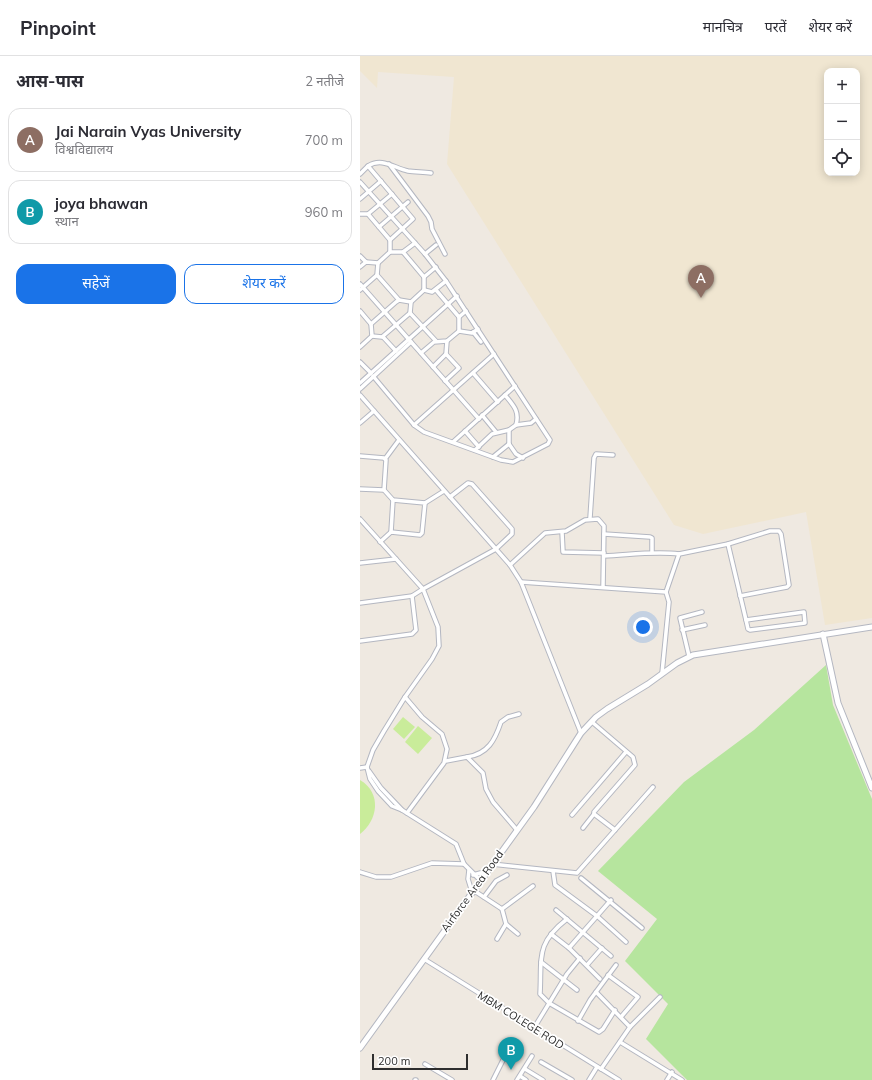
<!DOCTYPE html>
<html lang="hi">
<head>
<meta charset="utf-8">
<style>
  :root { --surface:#fff; --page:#f7f7f7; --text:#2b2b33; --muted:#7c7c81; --line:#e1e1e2; --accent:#1a73e8 }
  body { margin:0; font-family:Mulish,"Noto Sans Devanagari",sans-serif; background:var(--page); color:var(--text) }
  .controls { position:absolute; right:12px; top:12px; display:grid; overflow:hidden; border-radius:8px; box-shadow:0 2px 10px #0003 }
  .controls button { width:36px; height:36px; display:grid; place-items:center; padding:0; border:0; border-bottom:1px solid var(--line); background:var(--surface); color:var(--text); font:20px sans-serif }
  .scale { position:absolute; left:12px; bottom:10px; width:96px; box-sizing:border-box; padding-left:4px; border:2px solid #2e2e2e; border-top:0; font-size:11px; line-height:14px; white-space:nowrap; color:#2e2e2e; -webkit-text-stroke:3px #fff; paint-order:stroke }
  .you { position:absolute; left:283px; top:571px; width:14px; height:14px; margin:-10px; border:3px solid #fff; border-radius:50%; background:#1a73e8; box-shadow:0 0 0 6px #1a73e833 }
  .badge { display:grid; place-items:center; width:26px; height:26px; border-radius:50%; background:var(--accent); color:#fff; font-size:13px; font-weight:700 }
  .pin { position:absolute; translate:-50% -33px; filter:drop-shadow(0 1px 2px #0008) }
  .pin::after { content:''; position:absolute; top:21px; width:14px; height:12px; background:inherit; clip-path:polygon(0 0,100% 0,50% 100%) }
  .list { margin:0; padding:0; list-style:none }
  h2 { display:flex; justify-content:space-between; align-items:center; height:52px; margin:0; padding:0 16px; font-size:17px }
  h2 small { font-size:13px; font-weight:400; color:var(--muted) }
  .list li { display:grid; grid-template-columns:26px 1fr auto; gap:12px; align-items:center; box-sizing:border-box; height:64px; margin:0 8px 8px; padding:0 8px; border:1px solid var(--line); border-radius:12px }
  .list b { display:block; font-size:15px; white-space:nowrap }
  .list p { margin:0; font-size:13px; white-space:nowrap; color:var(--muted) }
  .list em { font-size:13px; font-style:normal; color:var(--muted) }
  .actions { display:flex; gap:8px; padding:12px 16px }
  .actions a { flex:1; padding:9px 0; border:1px solid var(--accent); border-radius:12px; text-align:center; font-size:14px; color:var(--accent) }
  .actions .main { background:var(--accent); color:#fff }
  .icon { flex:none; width:22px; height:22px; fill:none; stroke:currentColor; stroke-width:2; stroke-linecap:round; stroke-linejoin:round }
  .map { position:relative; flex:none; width:512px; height:1024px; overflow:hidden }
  header { display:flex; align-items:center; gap:24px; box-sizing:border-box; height:56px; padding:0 20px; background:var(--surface); border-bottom:1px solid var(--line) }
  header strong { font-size:19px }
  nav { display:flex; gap:22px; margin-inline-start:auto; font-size:14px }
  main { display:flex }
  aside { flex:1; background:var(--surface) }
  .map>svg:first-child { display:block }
</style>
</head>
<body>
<header>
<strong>Pinpoint</strong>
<nav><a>मानचित्र</a><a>परतें</a><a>शेयर करें</a></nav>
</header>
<main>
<aside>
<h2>आस-पास<small>2 नतीजे</small></h2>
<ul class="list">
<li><span class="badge" style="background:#8d6e63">A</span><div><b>Jai Narain Vyas University</b><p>विश्वविद्यालय</p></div><em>700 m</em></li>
<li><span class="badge" style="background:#0f9aa8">B</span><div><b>joya bhawan</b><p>स्थान</p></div><em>960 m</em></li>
</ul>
<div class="actions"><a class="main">सहेजें</a><a>शेयर करें</a></div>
</aside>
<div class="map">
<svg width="512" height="1024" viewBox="0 0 512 1024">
  <rect width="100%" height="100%" fill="#efe9e1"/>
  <path fill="#f0e6d1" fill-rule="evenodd" d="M0,0h512v562l-47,7 -19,-113 -103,22 -29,-9 -227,-361 7,-87 -76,-5 -1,16 -17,-17zM467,15h30v102h-30z"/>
  <path fill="#b6e59e" d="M466,609l7,40 39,94v281h-185l-41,-41 22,-35 -43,-43 32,-42 -59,-48 86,-89 70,-52z"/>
  <g fill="#c9ec9a">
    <path d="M43,661l12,10 -11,12 -11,-10z"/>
    <path d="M58,670l14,12 -14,16 -13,-12z"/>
    <path d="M0,724c22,13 18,40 0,54z"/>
  </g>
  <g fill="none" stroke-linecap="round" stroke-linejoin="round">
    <defs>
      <g id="street">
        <path d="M29,108l39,52 3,6 1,7 13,25"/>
        <path d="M8,110c14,-9 26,2 40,5 7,1 15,1 23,2"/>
        <path d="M0,118l8,-8 45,53 -23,21v12l-12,11 -12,-1 -6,5"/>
        <path d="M0,126l65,72 21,27 102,156 2,3 -2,4 -35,18 -12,-2 -77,-28 -10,-7 -41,-49"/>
        <path d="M0,143l21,-18"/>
        <path d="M0,158h8l24,-20"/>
        <path d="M8,158l22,26"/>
        <path d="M19,171l29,-25"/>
        <path d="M30,196h13l21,25"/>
        <path d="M43,196l12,-9"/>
        <path d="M65,198l11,-9"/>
        <path d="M0,200l6,6"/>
        <path d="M17,219l22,25"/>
        <path d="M0,228l119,135"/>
        <path d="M0,234l17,-15 1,-12"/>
        <path d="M64,234v-13l12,-10"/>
        <path d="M64,234l8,2 14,-11"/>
        <path d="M76,234l23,27"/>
        <path d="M0,255l11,13"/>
        <path d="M50,257l26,28"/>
        <path d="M99,275v-14l7,-6"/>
        <path d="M113,276l8,10"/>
        <path d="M12,280l10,1 28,-24 1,-11 13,-12"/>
        <path d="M23,281l13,14"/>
        <path d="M0,291l12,-11 -1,-12 25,-22 3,-2 12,2"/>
        <path d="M61,297l13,-11 13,-1 12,-10 13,2 6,-4"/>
        <path d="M0,306l11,11"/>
        <path d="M73,311l13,-13 1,-13"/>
        <path d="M113,317l25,29"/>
        <path d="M85,325l14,-13 -13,-14"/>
        <path d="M0,327l97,-87"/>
        <path d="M0,333l51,-47"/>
        <path d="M0,339l150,170 11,17 60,151"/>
        <path d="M145,339c8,10 15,16 11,30"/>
        <path d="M122,359l14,17"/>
        <path d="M0,367l14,-12"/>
        <path d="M54,369l80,-71"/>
        <path d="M149,374v14l7,10 7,4"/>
        <path d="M105,375l14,16"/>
        <path d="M93,386l62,-56"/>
        <path d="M115,394l17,-16 17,-4 7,-5 15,-2 5,-4"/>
        <path d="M0,400l24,2 2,2 -2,30"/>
        <path d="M133,401l16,-13"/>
        <path d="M25,403l14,-19"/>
        <path d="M0,433l24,1 9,10 32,3 -3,30 -2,2 -29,-3 -11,10"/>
        <path d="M65,447l19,-12"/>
        <path d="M230,462l4,-60 2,-4 17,1"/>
        <path d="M0,463l63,70 -11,7 -52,7"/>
        <path d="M31,476l2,-32"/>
        <path d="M202,476l1,20 41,1"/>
        <path d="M244,478l46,3 2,1v14"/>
        <path d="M368,488l18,76"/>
        <path d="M244,500c25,-1 50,-5 75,-2"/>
        <path d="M0,507l36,-4"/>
        <path d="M150,509l35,-32 21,-2 19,-11 13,-1 6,7 -1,61"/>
        <path d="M161,526l145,10 3,10 -7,71"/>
        <path d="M306,536l13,-38 49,-10 42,-13h9l2,3 8,51 -2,2 -47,9"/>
        <path d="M444,556l1,11 -55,7 -2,-1 -2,-9z"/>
        <path d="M322,574l23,-5"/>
        <path d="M0,585l52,-7 4,-4 -4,-34"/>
        <path d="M329,600l-9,-38 22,-6"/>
        <path d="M45,641l17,20 20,17 5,15 -3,14 -37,50"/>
        <path d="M232,666l41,35 2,8 -41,47v2l21,16"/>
        <path d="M107,701c21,-3 28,-17 34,-35l7,-5 11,-3"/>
        <path d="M86,705l21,-4 16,16 3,16 7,13 24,28"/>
        <path d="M0,712l7,-1"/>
        <path d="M9,715l12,17 21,22 54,34 8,20 17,17"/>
        <path d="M42,754l-10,-4 -14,-15 -8,-12 -3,-12 6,-17 11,-19 21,-34 27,-38 7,-13 -1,-19 -15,-38 73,-40 16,-15v-5l-40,-45 -4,-1 -18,14"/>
        <path d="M212,759l54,-63"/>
        <path d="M223,772l11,-14"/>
        <path d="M132,808l85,9 76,-86"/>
        <path d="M109,814l-1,9 4,13"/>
        <path d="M193,815l2,14 42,31 29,26"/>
        <path d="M0,816l16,5h15l41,-14 32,1"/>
        <path d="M113,819l15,-4"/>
        <path d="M221,822l61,50"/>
        <path d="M113,834l29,19 4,15 -9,15"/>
        <path d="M124,841l12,-16 11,-6"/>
        <path d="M142,853l31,-23"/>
        <path d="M196,854l55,46"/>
        <path d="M207,863c-32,25 -25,39 -27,75l9,9 50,29 4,-3 12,-19"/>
        <path d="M146,868l12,10"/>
        <path d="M191,878l18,14 31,31"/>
        <path d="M209,892l42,-48"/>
        <path d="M64,903l195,121"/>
        <path d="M181,906l36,28"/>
        <path d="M227,909l15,-17"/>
        <path d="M248,919l30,22 -17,20"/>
        <path d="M236,936l34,35"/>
        <path d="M218,965l12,-21 26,-35"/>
        <path d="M174,972l33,-54 13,-16"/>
        <path d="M260,986l62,38"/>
        <path d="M181,1006l31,18"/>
        <path d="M65,1008l27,16"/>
        <path d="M165,1013l18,11"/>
        <path d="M241,1013l29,-42 30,-30"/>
        <path d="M160,1020l6,4"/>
        <path d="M55,1024h1"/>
        <path d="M133,1024l17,-34"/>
        <path d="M157,1024l15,-24"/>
        <path d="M229,1024l8,-13"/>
        <path d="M307,1024l5,-8"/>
      </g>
      <g id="secondary">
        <path d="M463,578l15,69 34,85"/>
        <path d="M0,992l174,-241 47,-74 15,-16 11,-8 41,-25 29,-21 16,-8 179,-28"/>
      </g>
    </defs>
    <use href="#street" stroke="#b4b7c1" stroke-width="5.5"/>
    <use href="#secondary" stroke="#b4b7c1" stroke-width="7"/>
    <use href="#street" stroke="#fff" stroke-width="3.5"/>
    <use href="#secondary" stroke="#fff" stroke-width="5"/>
  </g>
  <g text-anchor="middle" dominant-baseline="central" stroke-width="3.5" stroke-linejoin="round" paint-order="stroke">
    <g font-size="11" fill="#2e2e2e" stroke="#fff">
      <text transform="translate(112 835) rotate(-54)">Airforce Area Road</text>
      <text transform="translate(161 964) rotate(32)">MBM COLEGE ROD</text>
    </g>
  </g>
</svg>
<div class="controls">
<button>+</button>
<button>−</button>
<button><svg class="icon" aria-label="locate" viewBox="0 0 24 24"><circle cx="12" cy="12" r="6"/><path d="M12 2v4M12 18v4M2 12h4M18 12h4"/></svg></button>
</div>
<div class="scale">200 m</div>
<div class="you"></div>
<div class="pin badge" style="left:341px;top:242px;background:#8d6e63">A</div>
<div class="pin badge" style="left:151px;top:1014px;background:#0f9aa8">B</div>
</div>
</main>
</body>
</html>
